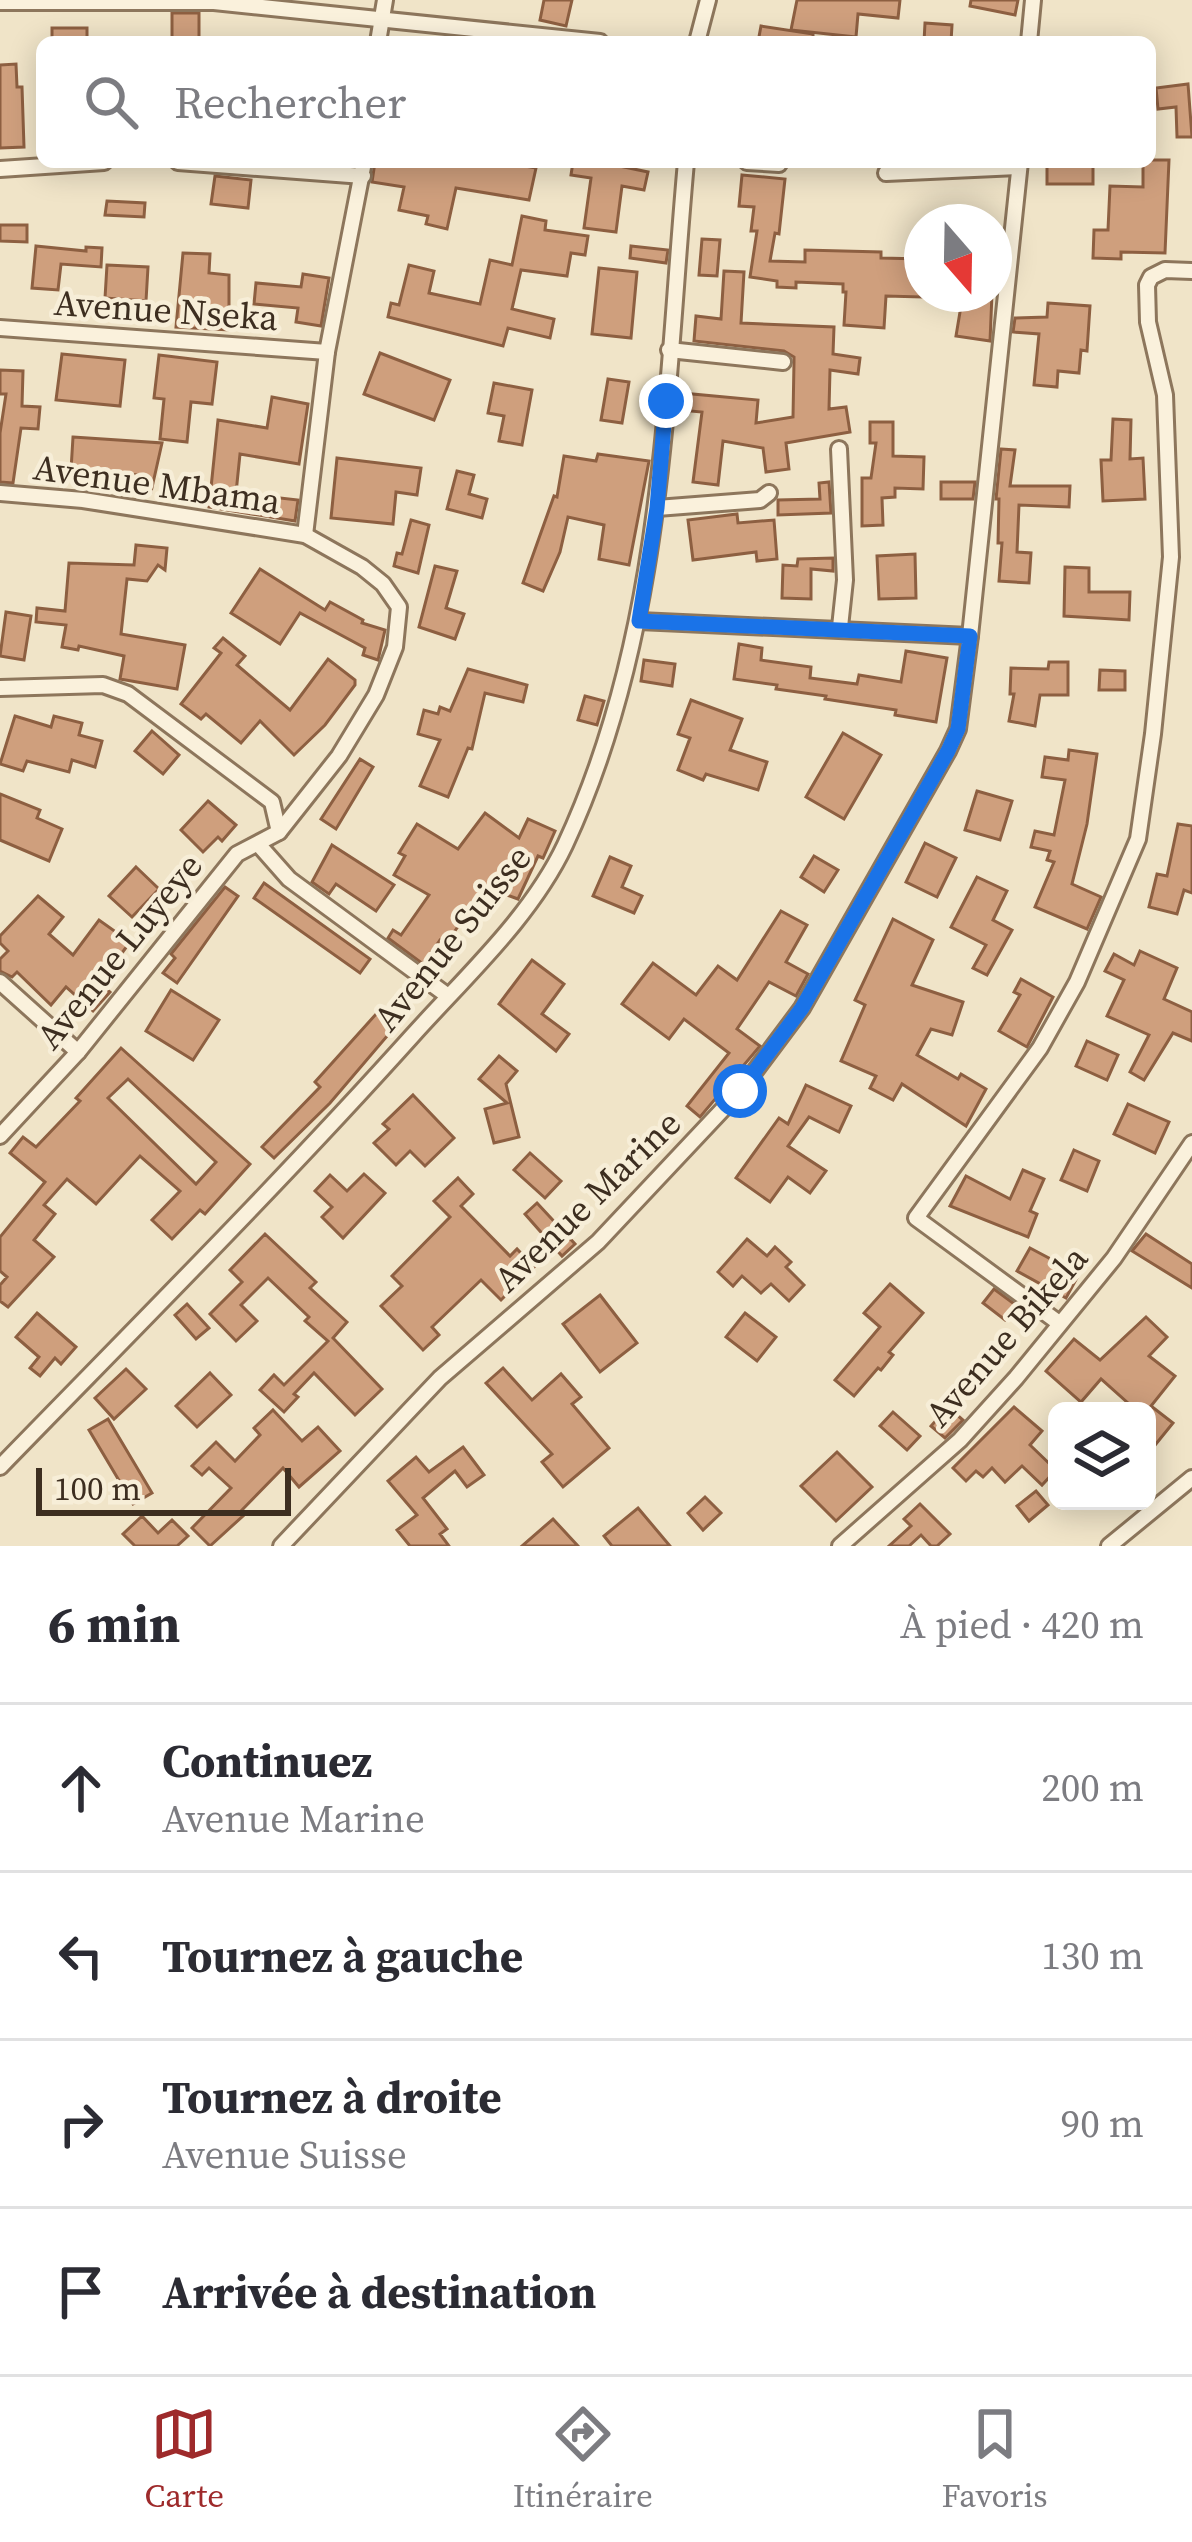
<!DOCTYPE html>
<html lang="fr">
<head>
<meta charset="utf-8">
<style>
  :root { --surface:#fff; --page:#f7f7f7; --text:#2b2b33; --muted:#7c7c81; --line:#e1e1e2; --accent:#9e2a2b }
  body { margin:0; font-family:"Source Serif 4",serif; background:var(--page); color:var(--text) }
  .controls { position:absolute; right:36px; bottom:36px; display:grid; overflow:hidden; border-radius:18px; box-shadow:0 6px 30px #0003 }
  .controls button { width:108px; height:108px; display:grid; place-items:center; padding:0; border:0; border-bottom:3px solid var(--line); background:var(--surface); color:var(--text); font:60px sans-serif }
  .compass { position:absolute; left:904px; top:204px; width:108px; height:108px; border-radius:50%; background:var(--surface); box-shadow:0 6px 30px #0003; rotate:160deg }
  .scale { position:absolute; left:36px; bottom:30px; width:255px; box-sizing:border-box; padding-left:12px; border:6px solid #3d2e20; border-top:0; font-size:33px; line-height:42px; white-space:nowrap; color:#3d2e20; -webkit-text-stroke:9px #f7eed8; paint-order:stroke }
  .stop { position:absolute; width:36px; height:36px; margin:-27px; border:9px solid #1a73e8; border-radius:50%; background:#fff }
  .stop.end { background:#1a73e8; border-color:#fff; box-shadow:0 3px 12px #0008 }
  .list { margin:0; padding:0; list-style:none }
  h2 { display:flex; justify-content:space-between; align-items:center; height:156px; margin:0; padding:0 48px; font-size:51px }
  h2 small { font-size:39px; font-weight:400; color:var(--muted) }
  .list li { display:grid; grid-template-columns:78px 1fr auto; gap:36px; align-items:center; box-sizing:border-box; height:168px; padding:0 48px; border-top:3px solid var(--line) }
  .list b { display:block; font-size:45px; white-space:nowrap }
  .list p { margin:0; font-size:39px; white-space:nowrap; color:var(--muted) }
  .list em { font-size:39px; font-style:normal; color:var(--muted) }
  .icon { flex:none; width:66px; height:66px; fill:none; stroke:currentColor; stroke-width:2; stroke-linecap:round; stroke-linejoin:round }
  .map { position:relative; flex:none; width:1192px; height:1546px; overflow:hidden }
  .search { position:absolute; background:var(--surface); box-shadow:0 6px 30px #0003; left:36px; right:36px; top:36px; height:132px; display:flex; align-items:center; gap:30px; box-sizing:border-box; padding:0 42px; border-radius:18px; color:var(--muted); font-size:45px }
  .sheet { height:828px; background:var(--surface) }
  nav { display:flex; justify-content:space-around; align-items:center; box-sizing:border-box; height:168px; border-top:3px solid var(--line); background:var(--surface); font-size:33px; color:var(--muted) }
  nav a { display:grid; justify-items:center; gap:6px }
  nav .on { color:var(--accent) }
  .map>svg:first-child { display:block }
</style>
</head>
<body>
<div class="map">
<svg width="1192" height="1546" viewBox="0 0 1192 1546">
  <rect width="100%" height="100%" fill="#f0e4c8"/>
  <g fill="#cf9f7d" stroke="#8d5f41" stroke-width="3" fill-rule="evenodd">
    <path d="M544,0h28l-6,26 -26,-6z"/>
    <path d="M797,0h103l-2,18 -40,-4 -2,23 -65,-7z"/>
    <path d="M971,0h47l-3,15 -45,-9z"/>
    <rect x="172" y="13" width="27" height="29"/>
    <path d="M925,23l27,2 -1,17h-27z"/>
    <path d="M761,26l52,8v8h-55z"/>
    <rect x="52" y="28" width="35" height="14"/>
    <path d="M16,64l1,23h5l2,60 -24,1v-83z"/>
    <path d="M1188,84l4,53h-15l-1,-30 -18,2 -2,-21z"/>
    <path d="M1150,160h19l-4,93 -44,-1v7l-28,-1 1,-28h14l2,-44 33,1v-25z"/>
    <path d="M375,162h128l33,6 -7,32 -73,-12 -9,41 -21,-5 2,-8 -29,-6 5,-23 -32,-5z"/>
    <path d="M573,162h27l48,10 -4,18 -22,-4 -6,46 -32,-4 7,-50 -20,-3z"/>
    <rect x="1047" y="162" width="46" height="22"/>
    <path d="M742,175l43,4 -6,55 -4,-1 -5,28 35,1v-12l76,2v6l41,1v38l-36,-1 -2,32 -40,-3 2,-33h-3v-8l-47,-2v6l-19,-1v-6l-27,-4 7,-46h-6l3,-24 -15,-1z"/>
    <path d="M215,176l36,4 -3,28 -37,-4z"/>
    <path d="M107,201l38,2 -1,14 -39,-2z"/>
    <path d="M522,216l24,5 -1,9 43,6 -3,19 -14,-2 -4,23 -46,-6 -9,39 42,10 -4,19 -42,-10 -5,18 -115,-29 3,-14 8,2 10,-40 25,6 -5,22 51,11 10,-44 22,5z"/>
    <path d="M0,225h27v17l-27,-1z"/>
    <path d="M702,239l18,1 -3,36 -18,-1z"/>
    <path d="M36,246l50,5v-4l16,1 -1,19 -40,-3 -3,26 -26,-2z"/>
    <path d="M631,246l37,4 -2,13 -36,-5z"/>
    <path d="M183,253l27,1 -1,19 20,2v55l-53,-3z"/>
    <path d="M107,265l41,2 -2,34 -41,-3z"/>
    <path d="M599,268l38,4 -6,66 -39,-4z"/>
    <path d="M724,271l20,1 -3,51 93,4 -1,27 27,4 -2,16 -28,-4 -1,39 17,-2 4,25 -64,11 3,26 -23,3 -3,-24 -40,-7 -5,44 -25,-3 9,-70 -23,-2 2,-17 77,7 -2,23 37,-6 1,-55v-5l-10,-6 -90,-10 2,-25 25,3z"/>
    <path d="M303,274l26,4 -8,48 -25,-4 2,-14 -44,-4 2,-21 45,4z"/>
    <path d="M963,294h29l-2,47 -34,-5z"/>
    <path d="M1048,303l42,3 -3,45 -6,-1 -2,23 -21,-2 -1,16 -23,-2 5,-51 -26,-2 2,-14 32,-1z"/>
    <path d="M380,353l70,27 -16,40 -70,-26z"/>
    <path d="M62,354l63,6 -5,46 -64,-6z"/>
    <path d="M159,355l58,7 -5,42 -21,-2 -4,40 -27,-3 4,-40 -10,-1z"/>
    <path d="M0,370l23,1 -1,35 18,1 -2,22 -17,-1 -8,55 -13,-1v-49l6,-39h-6z"/>
    <path d="M608,379l21,3 -7,41 -21,-3z"/>
    <path d="M494,383l38,7 -10,55 -23,-4 5,-25 -16,-3z"/>
    <path d="M272,397l36,7 -9,60 -59,-10 -4,39 62,7 -3,21 -86,-14 9,-87 49,8z"/>
    <path d="M1113,419l18,1 -1,39 13,-1 2,41 -42,2 -2,-41h10z"/>
    <path d="M870,422h23v34l31,1 -1,32 -28,-1v9l-13,1 1,27 -21,1v-48h9l5,-35h-6z"/>
    <path d="M73,437l89,6 -11,49 -13,-3 3,-14 -70,-5z"/>
    <path d="M1001,449l14,1 -5,36h60l-1,21 -50,-2 -2,47 14,1 -2,30 -30,-2 3,-38h-4l1,-44h-3z"/>
    <path d="M598,454l51,7 -20,104 -30,-6 5,-34 -36,-8 -8,35 -17,39 -20,-8 31,-87 3,1 7,-41 32,5z"/>
    <path d="M337,458l84,10 -4,27 -21,-3 -3,32 -62,-6z"/>
    <path d="M457,471l17,4 -5,19 18,5 -5,19 -35,-9z"/>
    <path d="M829,482l2,31 -53,2v-15l42,-1 -1,-16z"/>
    <path d="M941,482h34l-2,17h-32z"/>
    <path d="M737,514l1,9 36,-3 3,39 -20,2 -1,-9 -63,8 -5,-40z"/>
    <path d="M411,520l18,5 -11,48 -24,-7 3,-13 5,1z"/>
    <path d="M136,545l31,3 -2,22 -7,-5 -11,16 -20,-2 -6,55 64,11 -8,44 -57,-10 4,-23 -45,-10 -1,4 -16,-3 4,-22 -30,-3 1,-14 28,3 4,-48 65,2z"/>
    <path d="M915,554l1,44 -37,1 -2,-43z"/>
    <path d="M833,558v13l-22,-2v30l-29,-1 1,-33 14,1 1,-7z"/>
    <path d="M435,566l22,5 -11,37 18,6 -9,25 -36,-12z"/>
    <path d="M1065,567l24,1v24h41l-1,28 -65,-4z"/>
    <path d="M260,569l65,41 5,-8 33,18 -1,3 23,7 -7,30 -15,-5 2,-7 -65,-35 -20,31 -49,-31z"/>
    <path d="M6,612l25,4 -7,44 -24,-4z"/>
    <path d="M223,638l22,18 -8,9 53,45 38,-51 27,21v5l-30,40 -31,30 -34,-34 -19,22 -35,-29 -5,5 -20,-15 40,-51 -7,-5z"/>
    <path d="M739,644l23,4 -1,12 50,7 -1,11 47,6 2,-9 42,7 5,-31 41,7 -11,64 -41,-7 1,-5 -71,-11 1,-3 -50,-7 1,-4 -43,-6z"/>
    <path d="M644,660l31,4 -3,22 -31,-5z"/>
    <path d="M1049,662h19v33h-28l-5,31 -26,-5 5,-27h-4l1,-26 37,1z"/>
    <path d="M468,669l59,16 -4,17 -38,-9 -13,56 -4,-1 -20,49 -28,-11 20,-46 -22,-6 6,-24 14,4 2,-7 10,4z"/>
    <path d="M1100,670l25,1v19h-26z"/>
    <path d="M585,696l19,5 -7,24 -19,-5z"/>
    <path d="M691,700l51,19 -12,31 37,12 -9,28 -52,-16 -3,6 -25,-10 12,-32 -12,-4z"/>
    <path d="M15,716l36,11 3,-11 28,7 -3,12 23,6 -7,26 -23,-7 -3,12 -42,-11 -4,10 -23,-7z"/>
    <path d="M152,731l27,24 -16,19 -28,-23z"/>
    <path d="M843,733l38,22 -37,64 -38,-22z"/>
    <path d="M1069,750l28,4 -10,70 -15,60 29,13 -14,32 -52,-22 19,-45 -7,-2 3,-9 -19,-4 4,-16 19,4 11,-55 -23,-3 3,-20 23,3z"/>
    <path d="M360,759l13,8 -37,62 -15,-10z"/>
    <path d="M977,791l35,10 -12,39 -35,-10z"/>
    <path d="M0,794l40,16 -3,8 25,11 -13,32 -49,-21z"/>
    <path d="M208,801l28,24 -14,16 -4,-4 -15,15 -22,-22z"/>
    <path d="M485,813l34,25 9,-19 27,12 -12,27 -5,-2 -20,43 -33,-12 -39,57 -6,-4 -17,24 -35,-26 5,-8 8,5 28,-40 -35,-20 11,-19 -6,-3 18,-29 41,25z"/>
    <path d="M1178,824l14,2v67l-8,-3 -7,24 -28,-7 8,-33 10,2z"/>
    <path d="M925,843l31,15 -19,39 -31,-15z"/>
    <path d="M332,845l62,40 -18,26 -40,-27 -7,10 -17,-12z"/>
    <path d="M814,856l24,14 -14,22 -23,-15z"/>
    <path d="M610,857l21,9 -9,21 20,9 -8,17 -41,-17z"/>
    <path d="M136,867l23,22 -27,28 -23,-21z"/>
    <path d="M977,877l30,14 -14,29 19,10 -25,45 -14,-7 13,-23 -35,-18z"/>
    <path d="M264,883l106,76 -10,14 -106,-75z"/>
    <path d="M225,887l13,9 -61,87 -14,-10 12,-15 -4,-4z"/>
    <path d="M38,896l25,21 -14,17 24,21 26,-35 31,22 -30,41 10,9 -17,19 -27,-24 -15,18 -34,-33 -5,5 -12,-6v-12l8,-8 -8,-8v-7z"/>
    <path d="M781,911l26,14 -21,37 22,12 -12,22 -27,-14 -32,47 23,17 -60,71 -13,-11 42,-53 -45,-34 -15,20 -47,-35 31,-41 43,32 22,-29 19,14z"/>
    <path d="M893,919l40,21 -21,45 51,17 -11,33 -21,-6 -14,26 41,24 3,-5 25,15 -20,37 -64,-42 -9,16 -23,-12 6,-12 -35,-15 24,-56 -10,-5z"/>
    <path d="M1140,951l37,17 -13,31 28,13v29l-19,-8 -29,47 -14,-8 19,-37 -42,-19 17,-36 -19,-9 9,-17 20,11z"/>
    <path d="M532,960l32,24 -22,30 27,20 -13,17 -57,-47z"/>
    <path d="M1021,979l32,18 -26,50 -28,-16 21,-36 -6,-3z"/>
    <path d="M171,990l48,30 -26,40 -47,-29z"/>
    <path d="M377,1013l17,15 -64,75 -56,55 -12,-11 58,-60 -5,-5z"/>
    <path d="M1087,1041l31,14 -11,25 -31,-14z"/>
    <path d="M121,1048l129,116 -45,50 -5,-4 -28,29 -20,-19 28,-29 -40,-35 -44,48 -29,-25 -23,26 11,9 -21,26 20,17 -46,50 -8,-6v-16l7,-8 -7,-6v-34l45,-55 -35,-29 13,-16 13,10 44,-46 -4,-3zM128,1079l88,83 -20,22 -88,-86z"/>
    <path d="M499,1056l18,15 -11,13 13,53 -25,6 -9,-34 22,-6 -28,-24z"/>
    <path d="M806,1085l45,21 -12,26 -30,-15 -21,29 38,25 -16,22 -22,-16 -18,25 -34,-24 43,-60 9,6z"/>
    <path d="M413,1095l41,43 -29,28 -15,-15 -14,14 -22,-22 15,-14 -6,-5z"/>
    <path d="M1128,1104l41,18 -14,31 -41,-19z"/>
    <path d="M1074,1150l25,11 -12,30 -26,-11z"/>
    <path d="M530,1153l31,28 -16,17 -31,-28z"/>
    <path d="M1023,1170l21,9 -14,32 7,3 -9,23 -78,-31 16,-30 44,23z"/>
    <path d="M364,1174l21,19 -42,45 -21,-21 10,-10 -17,-16 15,-16 17,16z"/>
    <path d="M458,1178l15,16 -12,12 49,50 7,-7 17,18 -33,33 -20,-20 -49,47 7,8 -16,15 -42,-44 21,-20 -10,-10 58,-59 -16,-16z"/>
    <path d="M537,1203l38,41 -13,12 -37,-42z"/>
    <path d="M265,1234l51,48 -6,6 37,34 -14,16 49,51 -27,26 -41,-42 -20,21 4,3 -14,15 -24,-22 14,-15 10,10 44,-44 -23,-20 4,-4 -41,-39 -27,27 16,16 -21,20 -26,-27 32,-32 -12,-12z"/>
    <path d="M1146,1234l46,30v24l-60,-37z"/>
    <path d="M747,1239l20,17 8,-9 16,15 -5,5 18,18 -15,16 -18,-17 -10,9 -19,-17 -9,10 -15,-14z"/>
    <path d="M1030,1248l49,26 -13,24 -49,-27z"/>
    <path d="M890,1284l33,29 -34,39 4,3 -12,15 -3,-2 -24,28 -19,-16 45,-53 -16,-14z"/>
    <path d="M994,1289l23,17 -12,14 -22,-17z"/>
    <path d="M600,1295l37,48 -37,29 -37,-48z"/>
    <path d="M187,1304l22,24 -13,11 -21,-24z"/>
    <path d="M37,1313l39,34 -15,17 -6,-6 -15,18 -10,-8 9,-11 -23,-20z"/>
    <path d="M745,1313l31,24 -19,24 -31,-24z"/>
    <path d="M1146,1317l21,20 -18,19 26,20 -24,30 22,17 -26,32v-44h-10l-36,-32 -20,23 -35,-31 28,-32 26,21z"/>
    <path d="M503,1368l29,32 29,-26 20,23 -9,7 37,44 -46,39 -21,-25 10,-8 -66,-71z"/>
    <path d="M126,1369l20,20 -32,30 -19,-21z"/>
    <path d="M210,1373l21,22 -34,32 -21,-21z"/>
    <path d="M948,1407l15,13 -18,18 -14,-12z"/>
    <path d="M1014,1407l28,24 -12,14 26,25 -14,15 -20,-19 -17,16 -13,-14 -9,9 -7,-6 -10,10 -13,-13z"/>
    <path d="M273,1410l29,31 16,-14 22,24 -41,36 -16,-19 -43,44 4,3 -34,31 -18,-18 39,-40 -22,-20 -7,7 -10,-9 24,-24 19,19 25,-26 -6,-7z"/>
    <path d="M893,1412l27,24 -13,14 -27,-24z"/>
    <path d="M108,1419l44,74 -19,11 -44,-74z"/>
    <path d="M463,1447l21,28 -17,12 -12,-16 -32,27 24,31 -7,5 9,12h-39l-13,-16 20,-15 -29,-34 28,-24 13,15z"/>
    <path d="M837,1452l35,35 -36,34 -35,-35z"/>
    <path d="M1036,1491l12,14 -19,16 -12,-15z"/>
    <path d="M705,1497l16,16 -18,17 -15,-17z"/>
    <path d="M920,1504l30,30 -13,12h-6l-10,-11 -12,11h-20l22,-20 -7,-7z"/>
    <path d="M638,1508l32,38h-58l-8,-10z"/>
    <path d="M142,1516l16,17 14,-13 16,16 -11,10h-42l-12,-12z"/>
    <path d="M553,1519l25,27h-56z"/>
  </g>
  <g fill="none" stroke-linecap="round" stroke-linejoin="round">
    <defs>
      <g id="street">
        <path d="M0,2h214l386,40"/>
        <path d="M378,42l7,-42"/>
        <path d="M697,42l11,-42"/>
        <path d="M1029,42l4,-42"/>
        <path d="M178,162l185,14"/>
        <path d="M747,162l32,2"/>
        <path d="M0,169l104,-7"/>
        <path d="M886,173l133,-6"/>
        <path d="M0,328l327,24"/>
        <path d="M669,350l114,12"/>
        <path d="M839,449l6,131 -5,47"/>
        <path d="M0,493l83,7 222,35 57,32 21,17 16,23 -4,40 -19,48 -37,61 -60,76 -42,22 -159,198 -78,84"/>
        <path d="M657,508l103,-8 9,-7"/>
        <path d="M305,535l22,-183 37,-190"/>
        <path d="M639,621l331,15"/>
        <path d="M0,688l103,-3 25,9 144,108 7,30"/>
        <path d="M258,844l31,35 159,117"/>
        <path d="M0,982l78,70"/>
        <path d="M1059,1323l-143,-105 124,-170 37,-66 61,-143 15,-105 18,-177 -6,-162 -17,-73 -1,-37 4,-8 14,-7 27,1"/>
        <path d="M0,1467c139,-143 280,-284 413,-432 53,-59 118,-118 152,-190 100,-214 100,-453 121,-683"/>
        <path d="M281,1546l159,-168 158,-136 142,-151 62,-83 146,-257 10,-22 12,-93 50,-474"/>
        <path d="M840,1546l120,-106 56,-62 98,-120 78,-115"/>
        <path d="M1109,1546l83,-68"/>
      </g>
    </defs>
    <use href="#street" stroke="#8d765c" stroke-width="20"/>
    <use href="#street" stroke="#faf1dc" stroke-width="14"/>
  </g>
  <g fill="none" stroke-linecap="round" stroke-linejoin="round">
    <path stroke="#1a73e8" stroke-width="15" d="M666,401l-9,107 -18,113 331,15 -12,93 -10,22 -146,257 -62,83"/>
  </g>
  <g text-anchor="middle" dominant-baseline="central" stroke-width="9" stroke-linejoin="round" paint-order="stroke">
    <g font-size="36" fill="#3d2e20" stroke="#f7eed8">
      <text transform="translate(166 310) rotate(4)">Avenue Nseka</text>
      <text transform="translate(157 484) rotate(8)">Avenue Mbama</text>
      <text transform="translate(452 938) rotate(-51)">Avenue Suisse</text>
      <text transform="translate(119 951) rotate(-51)">Avenue Luyeye</text>
      <text transform="translate(587 1201) rotate(-44)">Avenue Marine</text>
      <text transform="translate(1006 1336) rotate(-49)">Avenue Bikela</text>
    </g>
  </g>
</svg>
<div class="controls">
<button><svg class="icon" aria-label="layers" viewBox="0 0 24 24"><path d="M12 4l9 5-9 5-9-5zM3 14l9 5 9-5"/></svg></button>
</div>
<svg class="compass" viewBox="-18 -18 36 36"><path d="M0-13l5 13h-10z" fill="#e53935"/><path d="M0 13l5-13h-10z" fill="#7c7c81"/></svg>
<div class="scale">100 m</div>
<div class="stop" style="left:740px;top:1091px"></div>
<div class="stop end" style="left:666px;top:401px"></div>
<div class="search"><svg class="icon" aria-label="search" viewBox="0 0 24 24"><circle cx="10" cy="10" r="6"/><path d="M15 15l6 6"/></svg>Rechercher</div>
</div>
<section class="sheet">
<h2>6 min<small>À pied · 420 m</small></h2>
<ul class="list">
<li><svg class="icon" aria-label="ahead" viewBox="0 0 24 24"><path d="M12 20V5M6 11l6-6 6 6"/></svg><div><b>Continuez</b><p>Avenue Marine</p></div><em>200 m</em></li>
<li><svg class="icon" aria-label="left" viewBox="0 0 24 24"><path d="M17 20v-9H6M10 6l-5 5 5 5"/></svg><div><b>Tournez à gauche</b></div><em>130 m</em></li>
<li><svg class="icon" aria-label="right" viewBox="0 0 24 24"><path d="M7 20v-9h11M14 6l5 5-5 5"/></svg><div><b>Tournez à droite</b><p>Avenue Suisse</p></div><em>90 m</em></li>
<li><svg class="icon" aria-label="arrive" viewBox="0 0 24 24"><path d="M6 21V4h12l-3 4 3 4H6"/></svg><div><b>Arrivée à destination</b></div></li>
</ul>
</section>
<nav>
<a class="on"><svg class="icon" aria-label="map" viewBox="0 0 24 24"><path d="M3 6l6-2 6 2 6-2v14l-6 2-6-2-6 2zM9 4v14M15 6v14"/></svg>Carte</a>
<a><svg class="icon" aria-label="directions" viewBox="0 0 24 24"><path d="M12 3l9 9-9 9-9-9zM9 14v-3h6M13 9l2 2-2 2"/></svg>Itinéraire</a>
<a><svg class="icon" aria-label="saved" viewBox="0 0 24 24"><path d="M7 4h10v16l-5-4-5 4z"/></svg>Favoris</a>
</nav>
</body>
</html>
